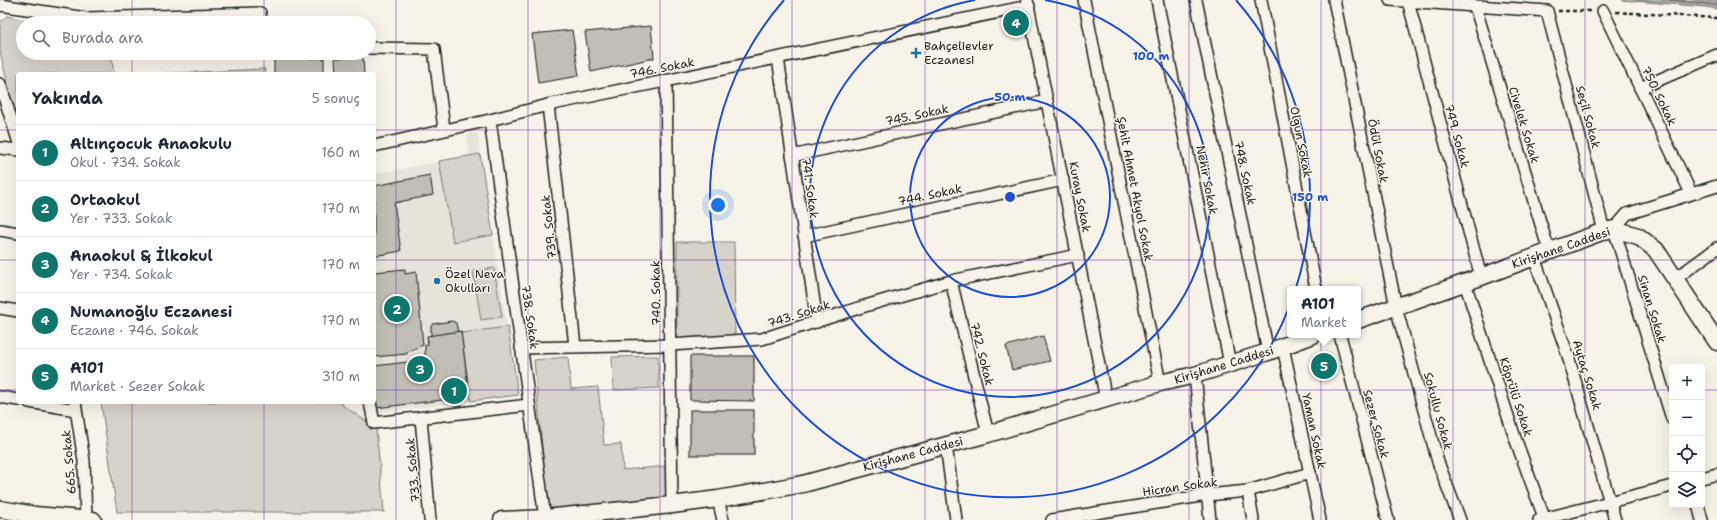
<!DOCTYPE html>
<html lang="tr">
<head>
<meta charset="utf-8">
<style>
  :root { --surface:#fff; --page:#f6f6f7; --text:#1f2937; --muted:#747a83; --line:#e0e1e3; --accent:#0f766e }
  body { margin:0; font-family:"Shantell Sans",sans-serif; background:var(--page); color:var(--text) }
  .controls { position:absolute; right:12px; bottom:12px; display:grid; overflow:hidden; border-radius:4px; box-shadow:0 4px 16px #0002 }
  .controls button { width:36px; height:36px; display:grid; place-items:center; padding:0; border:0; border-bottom:1px solid var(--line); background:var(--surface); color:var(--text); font:20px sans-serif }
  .you { position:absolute; left:718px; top:205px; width:14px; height:14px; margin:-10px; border:3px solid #fff; border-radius:50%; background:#1a73e8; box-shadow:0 0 0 6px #1a73e833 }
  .badge { display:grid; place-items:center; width:26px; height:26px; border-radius:50%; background:var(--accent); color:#fff; font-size:13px; font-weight:700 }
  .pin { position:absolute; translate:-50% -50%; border:2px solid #fff; box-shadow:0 1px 4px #0006 }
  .popup { position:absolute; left:1287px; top:286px; width:74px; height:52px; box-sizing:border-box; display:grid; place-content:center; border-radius:4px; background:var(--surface); filter:drop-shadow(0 1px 3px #0005); font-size:13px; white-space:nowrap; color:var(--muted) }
  .popup b { font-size:15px; color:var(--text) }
  .popup::after { content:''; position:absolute; left:50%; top:100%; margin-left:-8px; border:8px solid transparent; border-top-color:var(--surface) }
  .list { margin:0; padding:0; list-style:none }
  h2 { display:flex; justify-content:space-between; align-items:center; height:52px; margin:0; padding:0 16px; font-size:17px }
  h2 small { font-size:13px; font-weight:400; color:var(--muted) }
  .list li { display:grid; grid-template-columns:26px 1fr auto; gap:12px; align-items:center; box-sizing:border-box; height:56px; padding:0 16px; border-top:1px solid var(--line) }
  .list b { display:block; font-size:15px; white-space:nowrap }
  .list p { margin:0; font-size:13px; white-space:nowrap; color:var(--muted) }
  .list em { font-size:13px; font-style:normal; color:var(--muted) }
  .icon { flex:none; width:22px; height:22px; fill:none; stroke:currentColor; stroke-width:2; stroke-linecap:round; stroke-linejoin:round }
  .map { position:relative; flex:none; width:1717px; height:520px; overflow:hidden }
  .search { position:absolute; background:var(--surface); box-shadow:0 4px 16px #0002; left:16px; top:16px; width:360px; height:44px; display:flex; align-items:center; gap:10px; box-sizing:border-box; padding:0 14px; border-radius:22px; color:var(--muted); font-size:15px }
  .panel { position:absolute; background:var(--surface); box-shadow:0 4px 16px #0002; left:16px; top:72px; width:360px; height:332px; border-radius:4px }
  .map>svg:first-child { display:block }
</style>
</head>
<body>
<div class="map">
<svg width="1717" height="520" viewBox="0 0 1717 520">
  <rect width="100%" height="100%" fill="#f7f3e8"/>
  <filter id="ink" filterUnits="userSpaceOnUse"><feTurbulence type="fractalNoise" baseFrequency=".025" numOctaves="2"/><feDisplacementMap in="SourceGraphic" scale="8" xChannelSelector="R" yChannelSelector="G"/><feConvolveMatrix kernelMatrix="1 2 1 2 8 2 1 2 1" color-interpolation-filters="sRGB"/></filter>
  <g filter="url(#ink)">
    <path fill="#e6e3d9" d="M471,132l7,2 2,20 38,241 -141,18 -3,-21v-218l96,-18 -3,-20z"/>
    <g fill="#d7d3cb" stroke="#7a7874">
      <path d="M7,16l27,7h-11v30h88l3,21h-96v51l-5,-17 -13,-57v-28z"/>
      <path d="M265,69v5h-113z"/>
      <path d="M480,154l13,81 -40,7 -14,-81z"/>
      <path d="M677,242h57l1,98 -58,1z"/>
      <path d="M494,268l8,49 -21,3 -8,-49z"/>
      <path d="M508,327l10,68 -47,6 -10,-68z"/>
      <path d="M658,356l1,32 -46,2 -1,-33z"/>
      <path d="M568,357l3,32 27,-2 6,58 17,-1 2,26 46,-4 3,35 -124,12 -14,-153z"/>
      <path d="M101,402h242l-1,3 34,23 8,84h-267z"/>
    </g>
    <path fill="#aca9a2" stroke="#72716c" d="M1622,0h95v9l-11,-2z"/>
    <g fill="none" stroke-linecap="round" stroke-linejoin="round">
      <path stroke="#565452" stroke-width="1" d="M1670,0l47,5"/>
    </g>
    <g fill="#c0beb5" stroke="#1c1c1c">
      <path d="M651,26l3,32 -63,14 -6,-40z"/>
      <path d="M572,30l7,46 -41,7 -6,-49z"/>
      <path d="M363,57l1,17h-28l-1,-16z"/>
      <path d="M324,58v16h-50v-15z"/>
      <path d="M430,175l3,20 -39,8 7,48 -27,5v-70z"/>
      <path d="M405,269v5l11,-2 7,73 -16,7v2l-33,3v-85z"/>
      <path d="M452,321l4,2 2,9 -27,4v-10l2,-2z"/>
      <path d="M461,331l7,55 -10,12 -82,10 -2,-12h3l-3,-17v-13l51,-6v-15h3l-1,-9z"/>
      <path d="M1043,336l7,25 -38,9 -6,-24z"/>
      <path d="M690,356h64v45l-64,-1z"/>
      <rect x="690" y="410" width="64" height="45"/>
    </g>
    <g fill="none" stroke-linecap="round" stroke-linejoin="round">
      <defs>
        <g id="street">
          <path d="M1027,0l79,400"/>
          <path d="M1084,0l76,383"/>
          <path d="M1157,0l73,364"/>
          <path d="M1196,0l72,352"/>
          <path d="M1261,0l55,289"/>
          <path d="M1334,0l62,307 42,155 22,58"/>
          <path d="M1390,0l157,11 57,220"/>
          <path d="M1408,1l73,276"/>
          <path d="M0,5l86,13 174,-5 1,10"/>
          <path d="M1475,6l74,245"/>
          <path d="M1603,11l88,182"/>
          <path d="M369,48l65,1 10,80"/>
          <path d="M778,58l39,264"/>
          <path d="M666,81l6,424"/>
          <path d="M0,84l18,56"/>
          <path d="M1640,88l77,-33"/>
          <path d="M548,105l27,241"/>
          <path d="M490,120l55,398"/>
          <path d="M374,146l116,-26 58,-15 481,-99"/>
          <path d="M0,148l18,2"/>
          <path d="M792,156l255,-55"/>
          <path d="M0,230l18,3"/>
          <path d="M804,236l259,-56"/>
          <path d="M1534,257l34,99 47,164"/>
          <path d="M1675,279l42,-31"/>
          <path d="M951,281l37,153"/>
          <path d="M1465,283l50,155 30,82"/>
          <path d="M0,308l18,3"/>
          <path d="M1340,335l48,185"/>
          <path d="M1283,347l37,173"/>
          <path d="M521,348l149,-3 92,-6 103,-33 86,-25 127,-26"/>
          <path d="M1195,375l15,145"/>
          <path d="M0,397l18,3"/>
          <path d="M29,402l47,8"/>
          <path d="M75,402l9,59 2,59"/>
          <path d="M370,402l4,21 155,-18"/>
          <path d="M421,418l9,102"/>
          <path d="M1672,419l-58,-190 13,-15 90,-28"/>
          <path d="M946,445l10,75"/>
          <path d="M1702,478l15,-4"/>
          <path d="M1248,491l5,29"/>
          <path d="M718,499l5,21"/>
          <path d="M1698,505l4,15"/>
          <path d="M1052,520l155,-25 41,-4 62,-18"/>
          <path d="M1539,520l133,-34"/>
        </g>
        <g id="secondary">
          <path d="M1358,320l123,-43 123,-46 10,-2 24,7 18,14 61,92"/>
          <path d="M0,509l35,6 58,5"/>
          <path d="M502,520l43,-2 127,-13 46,-6 85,-15 185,-50 172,-51 35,-8 73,-23 45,-17"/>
        </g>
      </defs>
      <use href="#street" stroke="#1c1c1c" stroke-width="14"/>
      <use href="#secondary" stroke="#1c1c1c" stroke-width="19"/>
      <g stroke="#1c1c1c" stroke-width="2.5" stroke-dasharray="4 3" stroke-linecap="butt">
        <path d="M1558,11h35"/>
        <path d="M1616,12l101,6"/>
      </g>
      <use href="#street" stroke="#f7f3e8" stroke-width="11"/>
      <use href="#secondary" stroke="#f7f3e8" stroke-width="16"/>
    </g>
  </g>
  <path fill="none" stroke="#7b2cbf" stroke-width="1" stroke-opacity="0.55" d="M132,0v23M264,0v23M396,0v520M528,0v520M660,0v520M792,0v520M925,0v520M1057,0v520M1189,0v520M1321,0v520M1453,0v520M1585,0v520M132,53v21M264,53v21M0,130h18M374,130h1343M0,260h18M374,260h1343M0,390h18M374,390h1298M1702,390h15M132,402v118M264,402v118"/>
  <g fill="none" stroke="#1d4ed8" stroke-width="2">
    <circle cx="1010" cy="197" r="100"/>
    <path d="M1045 0A200 200 0 1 1 975 0"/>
    <path d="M1236 0A300 300 0 1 1 784 0"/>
  </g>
  <g fill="#1f6fb2" stroke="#f7f3e8" stroke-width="1.5">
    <path d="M914 47h4v4h4v4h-4v4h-4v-4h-4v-4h4z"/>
    <circle cx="437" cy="281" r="4"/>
  </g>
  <g text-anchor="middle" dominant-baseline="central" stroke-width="3" stroke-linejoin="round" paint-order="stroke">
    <g font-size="12" fill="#1c1c1c" stroke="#f7f3e8" text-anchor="start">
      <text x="924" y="46">Bahçelievler<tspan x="924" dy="14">Eczanesi</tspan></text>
      <text x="445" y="274">Özel Neva<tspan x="445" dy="14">Okulları</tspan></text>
    </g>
    <g font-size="12" fill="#1c1c1c" stroke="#f7f3e8">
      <text transform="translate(662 68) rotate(-11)">746. Sokak</text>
      <text transform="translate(1659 96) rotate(64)">750. Sokak</text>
      <text transform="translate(917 115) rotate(-12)">745. Sokak</text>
      <text transform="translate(1588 117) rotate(75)">Seçil Sokak</text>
      <text transform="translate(1524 125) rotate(73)">Civelek Sokak</text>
      <text transform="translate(1457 136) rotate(75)">749. Sokak</text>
      <text transform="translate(1301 142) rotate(79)">Olgun Sokak</text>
      <text transform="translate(1378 151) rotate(79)">Ödül Sokak</text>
      <text transform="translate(1245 173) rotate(78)">748. Sokak</text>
      <text transform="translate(1207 180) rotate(79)">Nehir Sokak</text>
      <text transform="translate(810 188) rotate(82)">741. Sokak</text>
      <text transform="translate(1135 189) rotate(79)">Şehit Ahmet Akyol Sokak</text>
      <text transform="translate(930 195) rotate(-12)">744. Sokak</text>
      <text transform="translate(1080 197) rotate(79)">Kuray Sokak</text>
      <text transform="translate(549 227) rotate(-96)">739. Sokak</text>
      <text transform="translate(1561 248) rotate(-19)">Kirişhane Caddesi</text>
      <text transform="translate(656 293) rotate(-91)">740. Sokak</text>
      <text transform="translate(1652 309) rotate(73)">Sinan Sokak</text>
      <text transform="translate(799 314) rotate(-18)">743. Sokak</text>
      <text transform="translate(530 317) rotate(82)">738. Sokak</text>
      <text transform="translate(982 354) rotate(76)">742. Sokak</text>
      <text transform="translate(1224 365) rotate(-17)">Kirişhane Caddesi</text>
      <text transform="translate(1587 375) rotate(73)">Aytaç Sokak</text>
      <text transform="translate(1516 397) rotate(72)">Köprülü Sokak</text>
      <text transform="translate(1438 411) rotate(75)">Sokullu Sokak</text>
      <text transform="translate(1376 424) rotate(75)">Sezer Sokak</text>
      <text transform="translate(1314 431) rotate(78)">Yaman Sokak</text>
      <text transform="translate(913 454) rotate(-15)">Kirişhane Caddesi</text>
      <text transform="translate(69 462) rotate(-95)">665. Sokak</text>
      <text transform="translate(413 470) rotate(-95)">733. Sokak</text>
      <text transform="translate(1180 487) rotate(-8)">Hicran Sokak</text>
    </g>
  </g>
  <circle cx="1010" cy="197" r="6" fill="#1d4ed8" stroke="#f7f3e8" stroke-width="2"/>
  <g font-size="12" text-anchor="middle" font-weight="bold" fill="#1d4ed8" stroke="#f7f3e8" stroke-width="3" stroke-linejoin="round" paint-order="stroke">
    <text x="1151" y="60">100 m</text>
    <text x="1010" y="101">50 m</text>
    <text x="1310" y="201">150 m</text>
  </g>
</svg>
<div class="controls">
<button>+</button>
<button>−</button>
<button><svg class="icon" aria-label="locate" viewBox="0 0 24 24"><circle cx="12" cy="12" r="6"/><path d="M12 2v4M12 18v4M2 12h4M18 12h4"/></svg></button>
<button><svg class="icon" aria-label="layers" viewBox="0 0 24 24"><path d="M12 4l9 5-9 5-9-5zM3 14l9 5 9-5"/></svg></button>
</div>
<div class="you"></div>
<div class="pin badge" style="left:454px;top:391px">1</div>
<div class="pin badge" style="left:397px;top:309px">2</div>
<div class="pin badge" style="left:420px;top:369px">3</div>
<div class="pin badge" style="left:1016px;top:23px">4</div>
<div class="pin badge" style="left:1324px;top:366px">5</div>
<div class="popup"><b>A101</b>Market</div>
<div class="search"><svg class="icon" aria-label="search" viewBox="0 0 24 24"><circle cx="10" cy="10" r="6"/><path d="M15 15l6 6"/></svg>Burada ara</div>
<section class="panel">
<h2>Yakında<small>5 sonuç</small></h2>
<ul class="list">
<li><span class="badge">1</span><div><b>Altınçocuk Anaokulu</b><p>Okul · 734. Sokak</p></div><em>160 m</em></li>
<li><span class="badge">2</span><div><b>Ortaokul</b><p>Yer · 733. Sokak</p></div><em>170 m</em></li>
<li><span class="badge">3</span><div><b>Anaokul &amp; İlkokul</b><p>Yer · 734. Sokak</p></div><em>170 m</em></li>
<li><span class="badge">4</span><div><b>Numanoğlu Eczanesi</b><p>Eczane · 746. Sokak</p></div><em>170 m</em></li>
<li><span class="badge">5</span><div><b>A101</b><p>Market · Sezer Sokak</p></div><em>310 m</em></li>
</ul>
</section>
</div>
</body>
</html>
